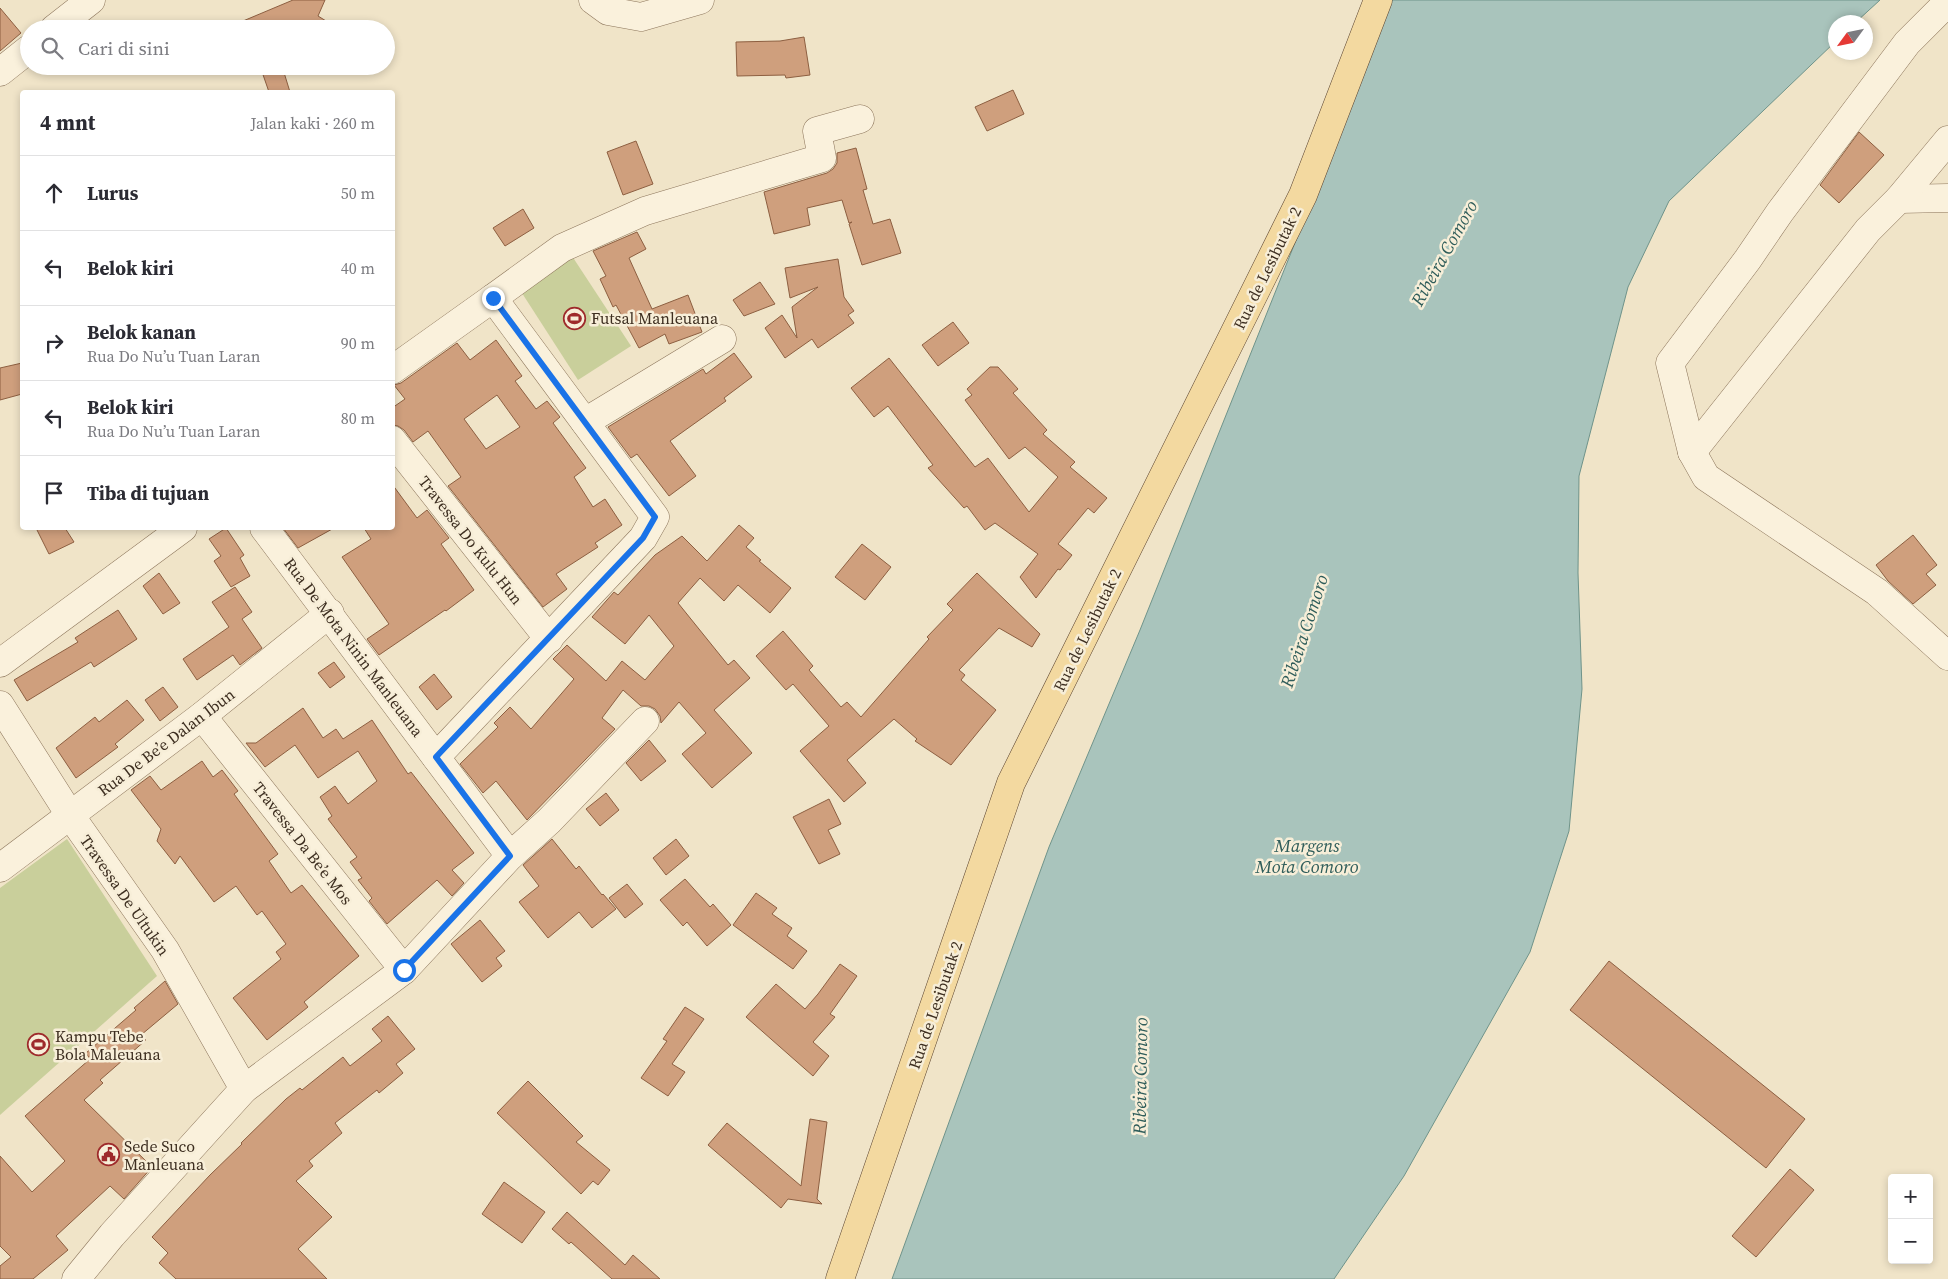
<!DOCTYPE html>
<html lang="id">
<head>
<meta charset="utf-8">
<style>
  :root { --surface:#fff; --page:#f2f2f3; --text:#2b2b33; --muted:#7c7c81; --line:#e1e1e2 }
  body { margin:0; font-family:"Source Serif 4",serif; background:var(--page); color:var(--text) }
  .controls { position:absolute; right:15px; bottom:15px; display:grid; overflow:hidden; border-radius:5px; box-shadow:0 2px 8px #0003 }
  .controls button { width:45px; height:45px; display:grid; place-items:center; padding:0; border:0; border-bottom:1px solid var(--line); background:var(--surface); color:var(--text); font:25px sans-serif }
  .compass { position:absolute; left:1828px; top:15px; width:45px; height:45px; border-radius:50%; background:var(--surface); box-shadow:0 2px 8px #0003; rotate:237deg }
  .stop { position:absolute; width:15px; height:15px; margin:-11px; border:4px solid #1a73e8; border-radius:50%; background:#fff }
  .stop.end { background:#1a73e8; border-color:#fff; box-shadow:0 1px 5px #0008 }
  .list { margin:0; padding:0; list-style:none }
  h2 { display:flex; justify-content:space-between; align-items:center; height:65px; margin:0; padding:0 20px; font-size:21px }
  h2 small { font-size:16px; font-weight:400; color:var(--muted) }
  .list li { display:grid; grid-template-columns:32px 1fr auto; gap:15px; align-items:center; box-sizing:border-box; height:75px; padding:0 20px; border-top:1px solid var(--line) }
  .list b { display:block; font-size:19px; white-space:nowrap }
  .list p { margin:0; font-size:16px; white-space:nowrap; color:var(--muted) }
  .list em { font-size:16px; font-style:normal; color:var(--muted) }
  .icon { flex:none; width:28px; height:28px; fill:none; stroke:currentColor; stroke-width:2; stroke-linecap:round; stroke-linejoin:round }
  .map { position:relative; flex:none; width:1948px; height:1279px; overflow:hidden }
  .search { position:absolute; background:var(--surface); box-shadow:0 2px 8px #0003; left:20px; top:20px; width:375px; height:55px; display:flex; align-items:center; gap:12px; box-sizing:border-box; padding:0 18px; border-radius:28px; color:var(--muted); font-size:19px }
  .panel { position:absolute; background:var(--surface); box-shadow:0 2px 8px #0003; left:20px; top:90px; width:375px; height:440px; border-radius:5px }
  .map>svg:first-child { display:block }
</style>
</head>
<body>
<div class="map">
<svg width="1948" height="1279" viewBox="0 0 1948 1279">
  <rect width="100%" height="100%" fill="#f0e4c8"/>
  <g fill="#c9cf9b">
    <path d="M572,256l59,90 -53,34 -58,-90z"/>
    <path d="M67,839l90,137 -157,139v-227z"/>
  </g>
  <path fill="#a9c4bc" stroke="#6f938a" d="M1390,0h490l-24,22h-20l-1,20 -166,159 -41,86 -49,189 -1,97 4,116 -13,142 -39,121 -126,224 -70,103h-442l157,-432 91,-217 241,-602z"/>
  <g fill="#cf9f7d" stroke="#8d5f41" fill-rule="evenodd">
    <path d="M293,0h32l-7,16 21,13h-115z"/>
    <path d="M0,8l21,25 -21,18z"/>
    <path d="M804,37l6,38 -24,3 -1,-3 -48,1 -1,-34 44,-1z"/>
    <path d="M260,66h22l8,26h-21z"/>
    <path d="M1013,90l11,24 -37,17 -12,-24z"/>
    <path d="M1859,132l25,23 -45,48 -19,-18z"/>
    <path d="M636,141l17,43 -30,11 -16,-43z"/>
    <path d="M856,148l11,41 -4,1 10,34 17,-5 11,34 -39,12 -13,-41 3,-2 -3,1 -7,-23 -35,8 3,17 -36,9 -10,-42 63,-19 6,-4 4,-6v-10z"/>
    <path d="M523,209l11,19 -29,18 -12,-18z"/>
    <path d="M637,232l9,17 -17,9 23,51 36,-14 14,37 -33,12 -4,-10 -26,14 -23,-43 -3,2 -13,-28 6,-3 -13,-25z"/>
    <path d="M838,259l6,38 10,14 -6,4 6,8 -36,25 -6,-9 -27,19 -20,-30 17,-13 15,23 -5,-31 26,-20 -28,11 -5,-30z"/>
    <path d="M760,282l15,22 -31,12 -11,-16z"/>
    <path d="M953,322l16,21 -31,23 -16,-21z"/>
    <path d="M496,340l26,36 -7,5 21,28 11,-8 13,16 -7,6 33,45 -12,9 19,30 12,-8 17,26 -27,18 3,4 -42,27 11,15 -24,18 -95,-121 13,-9 -33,-46 -15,11 -9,-12 -6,-4 -6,-1v-17l13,-9 -11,-14 7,-2 56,-40 13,17zM497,395l23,32 -34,22 -22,-30z"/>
    <path d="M734,353l18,24 -28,21 2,3 -56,40 26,35 -27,20 -32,-42 -6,4 -23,-31 95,-58 3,5z"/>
    <path d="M889,358l86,109 13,-9 41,54 29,-35 -33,-30 -16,12 -44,-59 7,-5 -5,-6 23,-22h8l20,22 -5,4 34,37 -4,4 32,28 -5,5 37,31 -13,15 -6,-5 -30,36 14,11 -12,15 -2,-1 -22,29 -16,-21 18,-23 -43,-31 -10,7 -18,-24 -3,2 -36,-40 5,-3 -45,-59 -14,11 -23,-29z"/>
    <path d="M22,363v31l-22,6v-32z"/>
    <path d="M392,484l25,34 10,-8 22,28 -8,6 33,46 -28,21 -1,-1 -66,45 -12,-16 22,-15 -47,-67 29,-18 -7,-11h28z"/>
    <path d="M739,525l15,13 -8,9 15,13 -2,1 32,27 -21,25 -32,-28 -14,16 -24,-23 -22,25 50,62 6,-5 16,18 -36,32 38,43 -40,35 -30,-34 24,-21 -27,-31 -18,21 -1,-7 -5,-7 -6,-3h-8l-18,-16 -21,28 13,11 -88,91 -31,-39 -13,12 -23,-29 38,-37 -4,-4 16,-16 21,22 43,-50 -21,-20 14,-14 39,36 16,-20 23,19 29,-34 -25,-31 -24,29 -33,-27 22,-25 4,3 37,-40 27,-19 25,25z"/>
    <path d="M36,528h29l9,14 -25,12z"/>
    <path d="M226,528l18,27 -4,3 10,18 -19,11 -17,-26 7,-5 -12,-17z"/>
    <path d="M283,528h51l-36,20z"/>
    <path d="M1913,535l24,30 -11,9 10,11 -23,19 -25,-23 -12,-16z"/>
    <path d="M862,544l29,23 -26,33 -30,-23z"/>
    <path d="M159,573l21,30 -17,11 -20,-28z"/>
    <path d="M977,573l63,61 -8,13 -33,-19 -40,42 6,5 -4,5 35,30 -45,55 -36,-24 2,-2 -23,-20 -47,41 19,23 -22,19 -44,-51 29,-25 -36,-42 -7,6 -30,-34 27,-25 30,35 -4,4 32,37 6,-5 14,15 68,-78 -2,-2 26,-27 -6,-6z"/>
    <path d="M235,587l17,25 -10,7 20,29 -22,17 -7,-10 -36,25 -14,-21 46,-32 -17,-25z"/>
    <path d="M118,610l19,29 -43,28 -3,-5 -64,39 -13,-21 64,-38 -3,-4z"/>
    <path d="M334,662l11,15 -15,11 -12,-15z"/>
    <path d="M434,674l18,23 -15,13 -18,-23z"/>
    <path d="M163,687l15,20 -18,14 -15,-21z"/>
    <path d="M127,700l17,20 -29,24 3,3 -42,31 -20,-30 39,-31 4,5z"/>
    <path d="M303,708l20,30 13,-9 7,10 29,-19 36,54 3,-2 63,81 -22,17 12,13 -12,13 -15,-16 -50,44 -18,-23 3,-3 -14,-18 4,-2 -12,-16 7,-5 -29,-38 4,-3 -12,-19 15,-11 13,18 29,-23 -19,-30 -40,27 -23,-33 -30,22 -19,-24h10z"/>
    <path d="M649,740l17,21 -25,20 -15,-18z"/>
    <path d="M202,761l11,16 9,-7 16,21 -4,3 44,60 -9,7 22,32 11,-8 57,71 -55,46 4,5 -41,33 -34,-42 48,-39 -5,-7 10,-8 -24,-33 -5,4 -21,-29 -22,16 -34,-46 -5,8 -18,-23 4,-12 -30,-39 19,-14 11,14z"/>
    <path d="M606,793l13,17 -19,16 -14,-17z"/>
    <path d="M829,799l12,25 -13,6 12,24 -21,10 -26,-47z"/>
    <path d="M552,839l24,30 3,-3 23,29 1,-1 13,15 -24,19 -13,-16 -31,26 -29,-36 20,-16 -16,-21z"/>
    <path d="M676,839l13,17 -23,19 -13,-17z"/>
    <path d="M685,879l25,28 3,-3 18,21 -24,21 -20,-24 -4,4 -23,-26z"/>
    <path d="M627,884l16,20 -18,14 -16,-20z"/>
    <path d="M756,893l21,15 -5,6 20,14 -5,8 20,15 -14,18 -60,-44z"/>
    <path d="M480,920l25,31 -9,7 6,8 -20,16 -31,-38z"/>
    <path d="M1609,961l196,158 -39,49 -196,-158z"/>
    <path d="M840,964l17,12 -27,38 5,3 -22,25 16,14 -16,20 -67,-59 30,-33 29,25 13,-15z"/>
    <path d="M165,981l13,23 -37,31 5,5 -46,40 3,3 -19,17 68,67 -28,32 -14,-13 -54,50 12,14 -35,29h-33v-13l11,-9 -11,-11v-90l32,36 33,-31 -40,-45 65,-57 -4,-6 50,-43 -2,-2z"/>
    <path d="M685,1007l19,12 -32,45 13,8 -17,24 -27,-18 26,-37 -4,-2z"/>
    <path d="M388,1016l27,33 -19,15 7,9 -24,20 -2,-3 -42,33 7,10 -33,28 4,5 -17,15 36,36 -34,32 29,30h-151l-17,-16 9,-10 -16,-16 58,-62 32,-31 -1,-1 45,-44 14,-11 2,2 41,-33 7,9 32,-25 -10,-12z"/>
    <path d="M528,1081l55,55 -7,6 34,28 -12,15 -5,-4 -12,13 -84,-81z"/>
    <path d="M810,1119l17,3 -10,77 5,5 -34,-5 -7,9 -73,-63 19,-22 74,63z"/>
    <path d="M1790,1169l24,21 -58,67 -24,-21z"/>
    <path d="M504,1182l41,30 -23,31 -40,-29z"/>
    <path d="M567,1212l58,53 8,-10 27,24h-48l-41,-37 -2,2 -17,-15z"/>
  </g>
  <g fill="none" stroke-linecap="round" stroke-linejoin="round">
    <defs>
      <g id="minor">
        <path d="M593,0l15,11 33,6 59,-17"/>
        <path d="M1948,2l-41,41 -127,169 -32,47 -78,104 22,89 14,25 171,115 71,64"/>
        <path d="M54,29l37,-29"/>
        <path d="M0,72l29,-23"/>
        <path d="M1899,199l49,-1"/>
        <path d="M493,298l69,-50 83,-37 177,-53 -5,-27 43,-12"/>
        <path d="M392,370l101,-72 162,219 -12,21 -207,219"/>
        <path d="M585,422l137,-83"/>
        <path d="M392,440l157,199"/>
        <path d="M1692,452l176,-222 31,-31 49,-59"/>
        <path d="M0,663l183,-135"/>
        <path d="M0,705l70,110 95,135 79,139"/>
        <path d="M202,716l202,254"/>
        <path d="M510,856l39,-35 96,-100"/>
        <path d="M0,868l202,-152 128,-103"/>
        <path d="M76,1279l36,-44 132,-146 160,-119 106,-114 -246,-328"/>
      </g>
      <path id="major" d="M840,1279l171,-496 292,-588 75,-195"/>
    </defs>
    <use href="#minor" stroke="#8d765c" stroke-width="29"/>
    <use href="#major" stroke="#5b4430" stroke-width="29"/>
    <use href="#minor" stroke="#faf1dc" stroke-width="28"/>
    <use href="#major" stroke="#f3d9a0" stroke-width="28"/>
  </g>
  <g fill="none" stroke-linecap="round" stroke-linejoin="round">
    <path stroke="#1a73e8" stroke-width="6" d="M404,970l106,-114 -74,-99 207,-219 12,-21 -162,-219"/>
  </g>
  <defs>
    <symbol id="stadium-ring" viewBox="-11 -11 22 22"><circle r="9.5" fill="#f7eed8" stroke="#9e2a2b" stroke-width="1.5"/><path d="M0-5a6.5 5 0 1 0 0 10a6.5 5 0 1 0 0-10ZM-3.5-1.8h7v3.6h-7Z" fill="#9e2a2b"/></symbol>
    <symbol id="civic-ring" viewBox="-11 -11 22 22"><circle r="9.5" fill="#f7eed8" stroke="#9e2a2b" stroke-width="1.5"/><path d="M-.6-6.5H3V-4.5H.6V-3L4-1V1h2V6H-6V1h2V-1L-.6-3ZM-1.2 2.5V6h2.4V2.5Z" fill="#9e2a2b"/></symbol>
  </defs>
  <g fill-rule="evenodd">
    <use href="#stadium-ring" x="562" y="306" width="25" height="25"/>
    <use href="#stadium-ring" x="26" y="1032" width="25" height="25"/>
    <use href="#civic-ring" x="96" y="1142" width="25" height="25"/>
  </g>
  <g text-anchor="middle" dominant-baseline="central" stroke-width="5" stroke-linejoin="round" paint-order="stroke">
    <g font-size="16" fill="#3d2e20" stroke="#f7eed8">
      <text transform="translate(1267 268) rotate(-64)">Rua de Lesibutak 2</text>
      <text transform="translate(471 540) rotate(52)">Travessa Do Kulu Hun</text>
      <text transform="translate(1087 630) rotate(-64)">Rua de Lesibutak 2</text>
      <text transform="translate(354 647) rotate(53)">Rua De Mota Ninin Manleuana</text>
      <text transform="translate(166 742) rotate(-37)">Rua De Be’e Dalan Ibun</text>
      <text transform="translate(303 843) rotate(52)">Travessa Da Be’e Mos</text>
      <text transform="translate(125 895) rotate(55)">Travessa De Ultukin</text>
      <text transform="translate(935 1005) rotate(-71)">Rua de Lesibutak 2</text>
    </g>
    <g font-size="16" fill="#3d2e20" stroke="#f7eed8" text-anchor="start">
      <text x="591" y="318">Futsal Manleuana</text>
      <text x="55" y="1036">Kampu Tebe<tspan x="55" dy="18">Bola Maleuana</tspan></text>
      <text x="124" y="1146">Sede Suco<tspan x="124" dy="18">Manleuana</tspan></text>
    </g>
    <g font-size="18" font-style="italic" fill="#2f5d5a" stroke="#f7eed8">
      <text transform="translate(1444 253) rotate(-61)">Ribeira Comoro</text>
      <text transform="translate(1304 631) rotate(-72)">Ribeira Comoro</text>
      <text x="1307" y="845">Margens<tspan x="1307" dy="21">Mota Comoro</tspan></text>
      <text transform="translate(1140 1076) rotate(-89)">Ribeira Comoro</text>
    </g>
  </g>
</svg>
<div class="controls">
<button>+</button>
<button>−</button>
</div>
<svg class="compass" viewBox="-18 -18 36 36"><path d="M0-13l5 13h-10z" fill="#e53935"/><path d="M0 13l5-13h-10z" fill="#7c7c81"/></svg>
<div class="stop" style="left:404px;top:970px"></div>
<div class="stop end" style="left:493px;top:298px"></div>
<div class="search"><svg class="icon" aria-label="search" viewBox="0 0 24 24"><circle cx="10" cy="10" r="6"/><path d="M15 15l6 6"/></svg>Cari di sini</div>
<section class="panel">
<h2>4 mnt<small>Jalan kaki · 260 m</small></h2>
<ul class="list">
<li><svg class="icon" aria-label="ahead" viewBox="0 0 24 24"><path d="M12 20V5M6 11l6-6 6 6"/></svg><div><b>Lurus</b></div><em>50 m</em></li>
<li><svg class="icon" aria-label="left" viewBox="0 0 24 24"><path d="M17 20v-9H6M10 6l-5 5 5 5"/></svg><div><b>Belok kiri</b></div><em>40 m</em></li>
<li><svg class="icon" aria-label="right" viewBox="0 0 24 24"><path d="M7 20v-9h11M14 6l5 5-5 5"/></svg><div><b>Belok kanan</b><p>Rua Do Nu’u Tuan Laran</p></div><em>90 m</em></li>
<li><svg class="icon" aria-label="left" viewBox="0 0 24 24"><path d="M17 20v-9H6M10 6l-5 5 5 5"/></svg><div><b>Belok kiri</b><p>Rua Do Nu’u Tuan Laran</p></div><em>80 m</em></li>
<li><svg class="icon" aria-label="arrive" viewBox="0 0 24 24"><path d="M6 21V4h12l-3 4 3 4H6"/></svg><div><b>Tiba di tujuan</b></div></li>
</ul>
</section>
</div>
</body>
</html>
